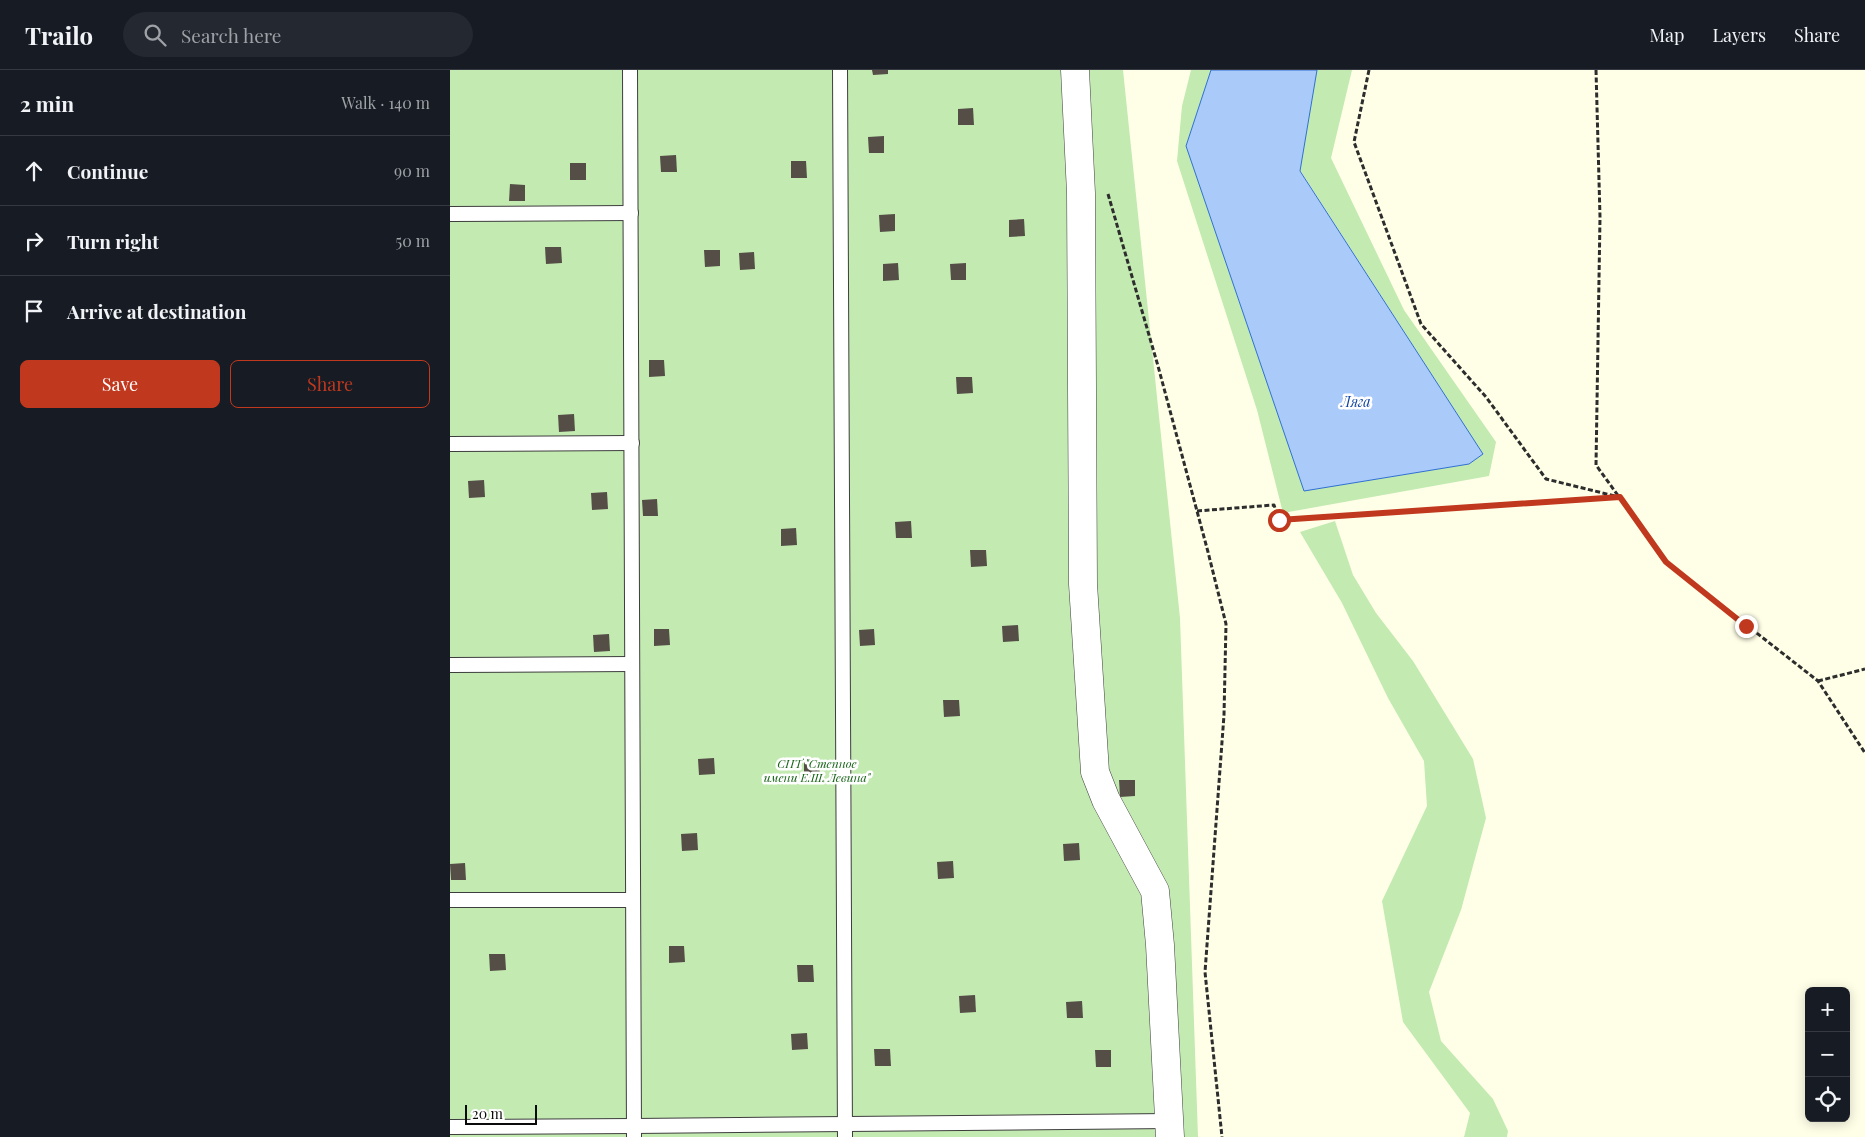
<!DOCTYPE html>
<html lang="en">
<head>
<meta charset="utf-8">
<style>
  :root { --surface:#171b24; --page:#242831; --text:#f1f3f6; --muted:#9ea1a6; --line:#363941; --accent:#c0381d }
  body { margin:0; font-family:"Playfair Display",serif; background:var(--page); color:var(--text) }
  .controls { position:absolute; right:15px; bottom:15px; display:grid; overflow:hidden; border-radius:8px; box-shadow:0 2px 12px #0003 }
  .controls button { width:45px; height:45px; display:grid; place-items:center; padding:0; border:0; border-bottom:1px solid var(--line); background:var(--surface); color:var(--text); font:25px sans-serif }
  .scale { position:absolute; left:15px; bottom:12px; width:72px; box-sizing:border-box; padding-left:5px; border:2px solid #0b0b0b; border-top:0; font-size:14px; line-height:18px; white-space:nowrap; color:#0b0b0b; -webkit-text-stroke:4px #fff; paint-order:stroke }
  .stop { position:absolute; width:15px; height:15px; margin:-11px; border:4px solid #c0381d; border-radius:50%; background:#fff }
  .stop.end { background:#c0381d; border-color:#fff; box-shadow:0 1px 5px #0008 }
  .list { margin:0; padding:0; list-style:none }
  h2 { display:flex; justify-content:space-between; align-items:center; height:65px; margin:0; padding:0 20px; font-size:21px }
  h2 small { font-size:16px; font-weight:400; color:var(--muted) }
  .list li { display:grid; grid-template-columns:32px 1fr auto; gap:15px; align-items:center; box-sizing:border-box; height:70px; padding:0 20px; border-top:1px solid var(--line) }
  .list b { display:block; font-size:19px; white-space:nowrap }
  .list em { font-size:16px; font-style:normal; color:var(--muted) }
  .actions { display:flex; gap:10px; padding:15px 20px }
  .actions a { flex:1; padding:11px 0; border:1px solid var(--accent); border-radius:8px; text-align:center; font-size:18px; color:var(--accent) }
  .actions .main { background:var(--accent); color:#fff }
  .icon { flex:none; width:28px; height:28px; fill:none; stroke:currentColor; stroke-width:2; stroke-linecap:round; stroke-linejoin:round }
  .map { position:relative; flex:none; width:1415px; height:1067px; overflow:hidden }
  header { display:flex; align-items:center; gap:30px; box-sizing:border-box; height:70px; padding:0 25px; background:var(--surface); border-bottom:1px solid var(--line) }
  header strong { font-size:24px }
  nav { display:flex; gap:28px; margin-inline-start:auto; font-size:18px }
  .search { width:350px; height:45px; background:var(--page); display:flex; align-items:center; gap:12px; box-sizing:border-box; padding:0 18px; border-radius:28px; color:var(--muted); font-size:19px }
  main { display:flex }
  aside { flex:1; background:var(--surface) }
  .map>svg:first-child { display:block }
</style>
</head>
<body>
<header>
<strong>Trailo</strong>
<div class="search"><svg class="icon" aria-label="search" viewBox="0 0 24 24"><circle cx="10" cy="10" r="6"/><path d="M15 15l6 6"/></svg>Search here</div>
<nav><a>Map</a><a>Layers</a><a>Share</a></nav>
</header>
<main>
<aside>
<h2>2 min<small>Walk · 140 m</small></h2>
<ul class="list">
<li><svg class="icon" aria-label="ahead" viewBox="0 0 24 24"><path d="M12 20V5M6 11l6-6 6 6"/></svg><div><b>Continue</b></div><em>90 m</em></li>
<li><svg class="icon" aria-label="right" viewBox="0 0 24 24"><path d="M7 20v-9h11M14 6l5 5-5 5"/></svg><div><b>Turn right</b></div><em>50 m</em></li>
<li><svg class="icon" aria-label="arrive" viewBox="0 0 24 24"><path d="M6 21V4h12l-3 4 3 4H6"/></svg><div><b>Arrive at destination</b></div></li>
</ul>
<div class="actions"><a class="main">Save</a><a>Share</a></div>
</aside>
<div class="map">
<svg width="1415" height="1067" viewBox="0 0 1415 1067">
  <rect width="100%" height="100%" fill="#ffffe8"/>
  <g fill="#c3eab1">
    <path d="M0,0h673l57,548 18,519h-748z"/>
    <path d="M741,0h20l-25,76 118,345 165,-27 14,-10 -183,-284 17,-100h35l-21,88 73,152 92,132 -7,34 -206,37 -26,-103 -80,-249 5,-55z"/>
    <path d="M885,451l18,54 23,38 37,48 60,98 13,59 -25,92 -32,82 12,49 52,58 15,32 -1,6h-43l6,-24 -67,-91 -21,-121 45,-95 -3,-45 -36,-63 -46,-95 -42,-71z"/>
  </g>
  <path fill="#aacbf9" stroke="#2e6fd3" d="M761,0h106l-17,101 183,283 -14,10 -165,27 -118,-345z"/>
  <g fill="#544e47">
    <path d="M422,0h16v4l-15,1z"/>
    <path d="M523,38l1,17h-16v-16z"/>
    <path d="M434,66v17h-15l-1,-16z"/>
    <path d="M226,85l1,17h-16l-1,-16z"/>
    <path d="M341,91h15l1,17h-16z"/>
    <rect x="120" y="93" width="16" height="17"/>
    <path d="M60,114l15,1v16h-16z"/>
    <path d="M445,144v17l-15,1 -1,-17z"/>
    <path d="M574,149l1,17 -16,1v-17z"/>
    <path d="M95,177h16l1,16 -16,1z"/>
    <path d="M254,180h16v16l-15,1z"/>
    <path d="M304,182l1,17 -15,1 -1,-17z"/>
    <path d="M448,193l1,17 -16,1v-17z"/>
    <path d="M516,193v17h-15l-1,-16z"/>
    <path d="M199,290h15l1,16 -16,1z"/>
    <path d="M506,307h16l1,16 -16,1z"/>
    <path d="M124,344l1,17 -16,1 -1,-17z"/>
    <path d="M34,410l1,17 -16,1 -1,-17z"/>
    <path d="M157,422l1,17 -16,1 -1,-17z"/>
    <path d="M207,429l1,17h-15l-1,-16z"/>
    <path d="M461,451l1,17h-16l-1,-16z"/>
    <path d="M346,458l1,17 -16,1v-17z"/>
    <path d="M520,480h16l1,16 -16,1z"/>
    <path d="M568,555l1,16 -16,1 -1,-16z"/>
    <path d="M204,559h15l1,16 -16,1z"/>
    <path d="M424,559l1,16 -15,1 -1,-16z"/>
    <path d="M159,564l1,17 -16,1 -1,-17z"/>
    <path d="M493,630h16l1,16 -16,1z"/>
    <path d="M264,688l1,16 -16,1 -1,-16z"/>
    <path d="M369,689l1,17 -16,1v-17z"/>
    <path d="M669,710h16v16l-15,1z"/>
    <path d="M247,763l1,17 -16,1 -1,-17z"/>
    <path d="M629,773l1,17 -16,1 -1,-17z"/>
    <path d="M503,791l1,17 -16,1 -1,-17z"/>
    <path d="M15,793l1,17h-15l-1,-16z"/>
    <path d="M219,876h15l1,16 -16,1z"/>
    <path d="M39,884h16l1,16 -16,1z"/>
    <path d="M347,895h16l1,17h-16z"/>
    <path d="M525,925l1,17 -16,1 -1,-17z"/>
    <path d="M632,931l1,17h-16l-1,-16z"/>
    <path d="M357,963l1,16 -16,1 -1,-16z"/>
    <path d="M424,979h16l1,17h-16z"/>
    <path d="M645,980h16v17h-15z"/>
  </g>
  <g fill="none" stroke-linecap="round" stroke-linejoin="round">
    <defs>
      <g id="service">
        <path d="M180,0l4,1067"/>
        <path d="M390,0l5,1067"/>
        <path d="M0,144l181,-1"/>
        <path d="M0,374l182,-1"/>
        <path d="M0,595l182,-1"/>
        <path d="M0,830h183"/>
        <path d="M0,1057l184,-1 536,-5"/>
      </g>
      <path id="minor" d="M625,0l6,123 2,391 12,188 11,28 49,91 5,54 10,192"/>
    </defs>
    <use href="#service" stroke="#3e3e3e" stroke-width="16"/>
    <use href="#minor" stroke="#3e3e3e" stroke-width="29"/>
    <g stroke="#2d2d2d" stroke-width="3" stroke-dasharray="5 2.5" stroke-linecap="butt">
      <path d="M919,0l-15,72 67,182 65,73 60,82 73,18"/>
      <path d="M1146,0l4,147 -4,248 70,97 152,119 47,72"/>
      <path d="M658,124l50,172 50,186 18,72 -2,91 -19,257 17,165"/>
      <path d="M747,441l77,-6 5,15 337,-23"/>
      <path d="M1368,611l47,-12"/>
    </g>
    <use href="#service" stroke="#fff" stroke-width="14"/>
    <use href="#minor" stroke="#fff" stroke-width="28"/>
  </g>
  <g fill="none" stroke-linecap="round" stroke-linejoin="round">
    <path stroke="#c0381d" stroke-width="6" d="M829,450l341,-23 46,65 80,64"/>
  </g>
  <g text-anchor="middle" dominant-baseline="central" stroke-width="5" stroke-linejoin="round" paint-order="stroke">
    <g font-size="12" font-style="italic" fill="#196419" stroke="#fff">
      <text x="367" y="693">СНТ "Степное<tspan x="367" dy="14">имени Е.Ш. Левина"</tspan></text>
    </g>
    <g font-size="14" font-style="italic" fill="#1043a1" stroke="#fff">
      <text x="906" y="331">Ляга</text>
    </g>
  </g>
</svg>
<div class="controls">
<button>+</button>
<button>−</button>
<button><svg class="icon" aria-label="locate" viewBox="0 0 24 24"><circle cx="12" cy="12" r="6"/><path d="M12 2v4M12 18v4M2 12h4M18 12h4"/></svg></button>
</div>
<div class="scale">20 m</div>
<div class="stop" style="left:829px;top:450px"></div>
<div class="stop end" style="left:1296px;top:556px"></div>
</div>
</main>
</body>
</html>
